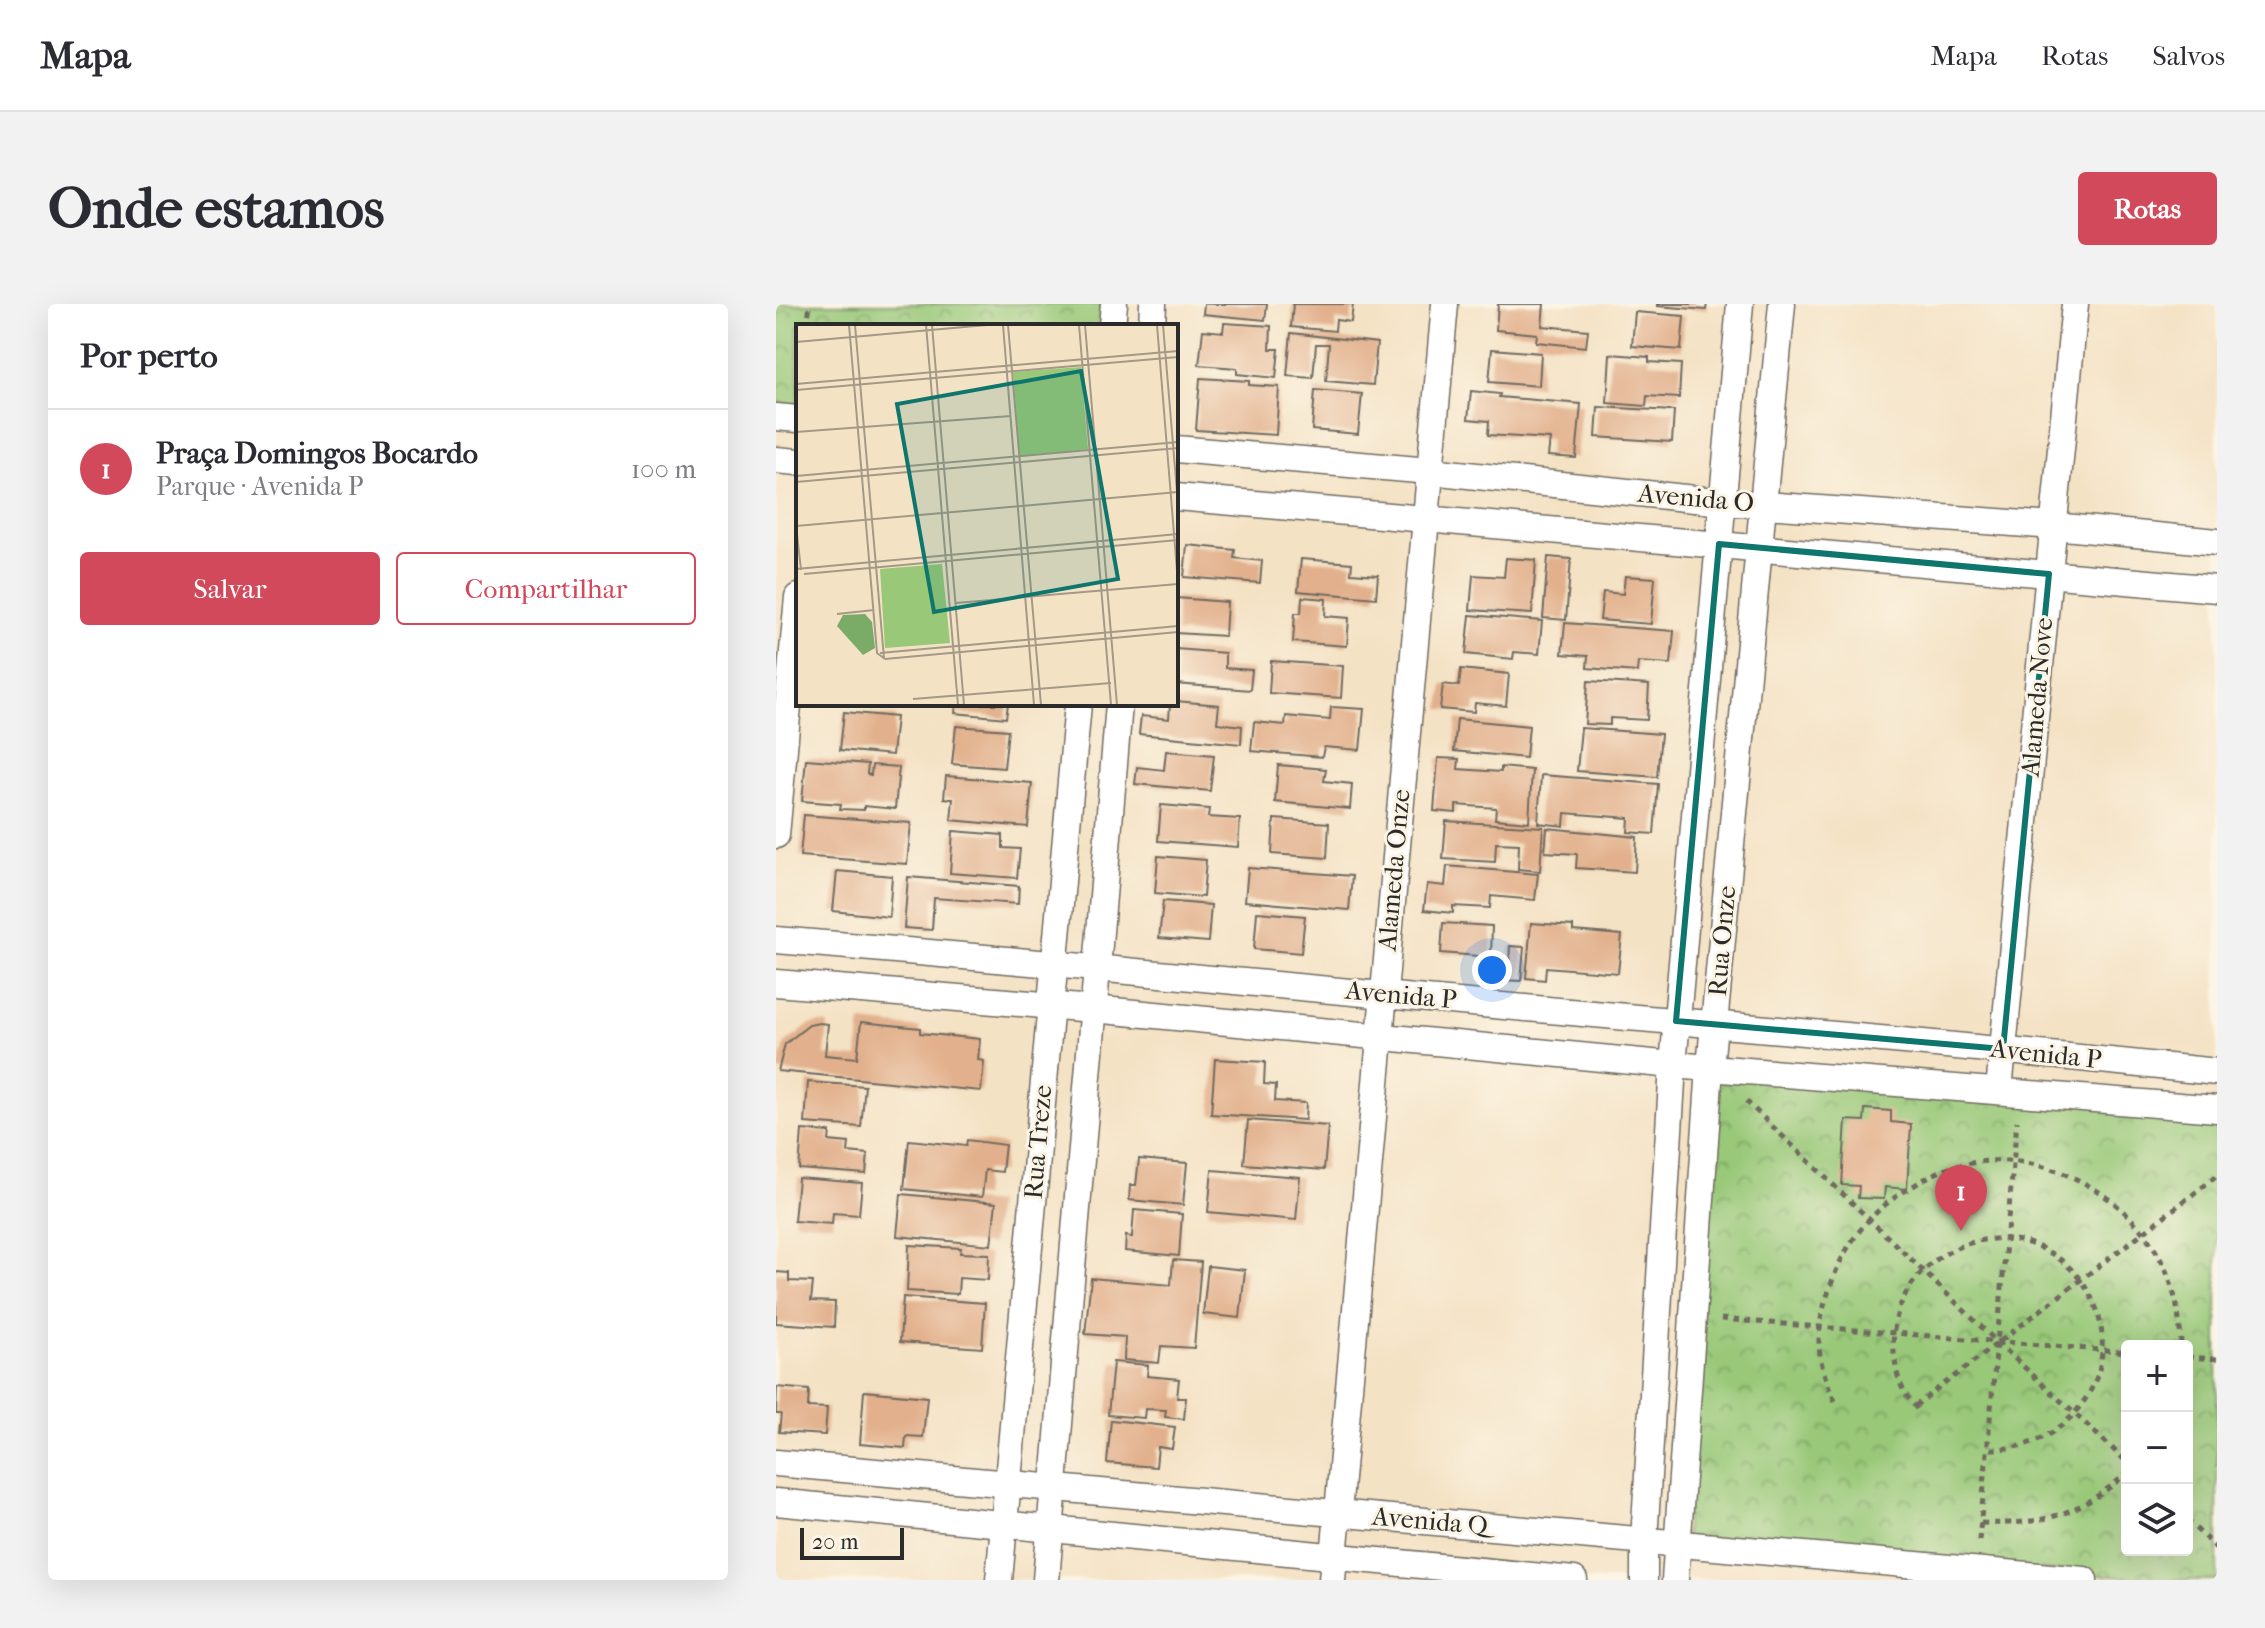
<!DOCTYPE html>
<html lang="pt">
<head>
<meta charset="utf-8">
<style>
  :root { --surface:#fff; --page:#f2f2f3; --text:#2b2b33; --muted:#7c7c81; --line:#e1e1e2; --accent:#d1495b }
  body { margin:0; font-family:"IM FELL French Canon",serif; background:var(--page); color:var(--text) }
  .controls { position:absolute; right:24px; bottom:24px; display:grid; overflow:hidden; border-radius:8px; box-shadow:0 8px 32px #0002 }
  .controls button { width:72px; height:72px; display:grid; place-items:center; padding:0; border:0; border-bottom:2px solid var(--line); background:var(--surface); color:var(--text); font:40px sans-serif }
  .scale { position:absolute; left:24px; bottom:20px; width:104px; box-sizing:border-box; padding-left:8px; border:4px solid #2b2b2b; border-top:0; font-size:22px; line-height:28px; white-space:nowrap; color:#2b2b2b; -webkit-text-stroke:6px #fcf5e5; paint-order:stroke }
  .you { position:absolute; left:716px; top:666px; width:28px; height:28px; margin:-20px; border:6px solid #fff; border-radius:50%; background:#1a73e8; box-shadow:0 0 0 12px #1a73e833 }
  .badge { display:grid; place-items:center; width:52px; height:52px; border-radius:50%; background:var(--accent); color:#fff; font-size:26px; font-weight:700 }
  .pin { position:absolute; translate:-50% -66px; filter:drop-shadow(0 2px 4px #0008) }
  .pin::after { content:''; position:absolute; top:42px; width:28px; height:24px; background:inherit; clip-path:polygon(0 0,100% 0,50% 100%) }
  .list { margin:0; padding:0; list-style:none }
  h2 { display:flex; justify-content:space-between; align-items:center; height:104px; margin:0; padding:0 32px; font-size:34px }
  h2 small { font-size:26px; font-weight:400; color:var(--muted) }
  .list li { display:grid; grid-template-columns:52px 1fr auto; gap:24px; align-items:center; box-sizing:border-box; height:120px; padding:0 32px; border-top:2px solid var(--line) }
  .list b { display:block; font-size:30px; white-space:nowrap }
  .list p { margin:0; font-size:26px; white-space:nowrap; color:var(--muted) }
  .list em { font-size:26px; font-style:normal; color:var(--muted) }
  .actions { display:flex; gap:16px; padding:24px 32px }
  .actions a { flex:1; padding:18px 0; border:2px solid var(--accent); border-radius:8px; text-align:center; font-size:28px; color:var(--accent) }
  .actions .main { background:var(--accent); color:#fff }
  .icon { flex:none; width:44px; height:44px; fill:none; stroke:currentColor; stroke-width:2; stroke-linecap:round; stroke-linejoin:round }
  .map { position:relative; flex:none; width:1441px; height:1276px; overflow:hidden; border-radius:8px }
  header { display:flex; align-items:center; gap:48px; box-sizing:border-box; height:112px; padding:0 40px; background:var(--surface); border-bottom:2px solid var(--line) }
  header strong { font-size:38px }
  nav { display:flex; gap:44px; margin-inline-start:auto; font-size:28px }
  .intro { display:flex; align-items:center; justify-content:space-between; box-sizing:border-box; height:192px; padding:0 48px }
  h1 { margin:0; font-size:56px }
  .button { padding:20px 36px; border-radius:8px; background:var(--accent); color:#fff; font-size:28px; font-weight:700 }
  main { display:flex; gap:48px; padding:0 48px }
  aside { flex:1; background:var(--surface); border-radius:8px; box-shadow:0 8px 32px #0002 }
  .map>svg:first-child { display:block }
</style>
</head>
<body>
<header>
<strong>Mapa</strong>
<nav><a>Mapa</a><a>Rotas</a><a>Salvos</a></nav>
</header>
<div class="intro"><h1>Onde estamos</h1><a class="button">Rotas</a></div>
<main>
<aside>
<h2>Por perto<small></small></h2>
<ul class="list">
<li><span class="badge">1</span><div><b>Praça Domingos Bocardo</b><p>Parque · Avenida P</p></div><em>100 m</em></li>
</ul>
<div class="actions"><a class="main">Salvar</a><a>Compartilhar</a></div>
</aside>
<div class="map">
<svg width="1441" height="1276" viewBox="0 0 1441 1276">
  <defs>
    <pattern id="park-crowns" width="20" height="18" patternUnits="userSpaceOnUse" patternTransform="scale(2)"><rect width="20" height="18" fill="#98c878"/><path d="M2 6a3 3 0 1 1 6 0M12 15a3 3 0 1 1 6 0" fill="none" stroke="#7ca363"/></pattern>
  </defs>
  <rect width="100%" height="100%" fill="#fcf5e5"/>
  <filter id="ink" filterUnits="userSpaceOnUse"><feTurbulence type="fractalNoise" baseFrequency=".0125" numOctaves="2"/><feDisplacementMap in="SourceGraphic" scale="16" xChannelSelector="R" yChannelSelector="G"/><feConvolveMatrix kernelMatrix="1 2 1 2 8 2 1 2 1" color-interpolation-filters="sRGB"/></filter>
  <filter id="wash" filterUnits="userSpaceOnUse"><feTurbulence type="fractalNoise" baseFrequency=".006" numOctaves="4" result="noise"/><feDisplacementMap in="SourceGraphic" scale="32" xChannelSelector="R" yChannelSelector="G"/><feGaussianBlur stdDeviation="1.8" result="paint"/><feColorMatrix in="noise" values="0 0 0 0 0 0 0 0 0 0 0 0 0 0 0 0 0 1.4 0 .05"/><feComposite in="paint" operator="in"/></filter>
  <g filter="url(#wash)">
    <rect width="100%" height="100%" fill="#f4e2c5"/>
    <g fill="url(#park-crowns)" stroke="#627a52" stroke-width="2" fill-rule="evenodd">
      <path d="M0,0h325l-3,22h-300v79l-22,-3z"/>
      <path d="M939,767l502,44v465h-65l-467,-43zM1351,1042h60v204h-60z"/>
    </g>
    <g id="blocks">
      <g fill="#e2b08c">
        <path d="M428,0h63l-2,16 -62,-6z"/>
        <path d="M517,0h60l-2,18 -15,-2 -1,11 -44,-4z"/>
        <path d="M722,0h46l-2,22 46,4 -2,17 -50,-5 1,-8 -41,-4z"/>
        <path d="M881,0h50l-1,6 -49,-4z"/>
        <path d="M859,8l49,4 -3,34 -49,-4z"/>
        <path d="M448,19l47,3 -1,23h9l-3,29 -39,-4v-6l-38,-3 4,-35 20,2z"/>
        <path d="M515,29l86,10 -4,42 -47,-4 3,-37h-13l-3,34 -26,-2z"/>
        <path d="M716,45l49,4 -2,33 -50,-4z"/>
        <path d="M834,50l39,3v5l32,2 -2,34 -32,-2 -1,10 -39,-3z"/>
        <path d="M424,74l49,3v4l30,2 -3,48 -80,-5z"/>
        <path d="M539,86l47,4 -4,40 -46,-4z"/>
        <path d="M695,87l29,3 -1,3 82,7 -5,54 -28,-2 2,-17 -62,-4 1,-14 -21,-2z"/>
        <path d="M822,103l76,4 -2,31 -76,-5z"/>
        <path d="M411,241l48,5 -1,8 28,3 -2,22 -76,-6z"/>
        <path d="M772,253l23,2 -5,61 -23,-2z"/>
        <path d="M730,254l30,2 -4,54 -62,-4 3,-35 31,2z"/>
        <path d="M525,255l51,4 -1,10 27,2 -2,23 -78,-7z"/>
        <path d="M849,272l30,2 -4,46 -51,-4 3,-28 20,2z"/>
        <path d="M526,293l24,2 -1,17 24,2 -2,28 -54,-4 2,-29h6z"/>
        <path d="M400,294l51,4 -2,34 -49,-3z"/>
        <path d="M694,311l72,6 -3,33 -25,-2 -1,7 -47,-5z"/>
        <path d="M789,319l109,8 -3,33 -33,-2 -1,10 -50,-4 1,-12 -26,-2z"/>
        <path d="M400,345l49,4v15l27,2 -2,20 -74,-6z"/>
        <path d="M495,357l72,5 -2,32 -72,-5z"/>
        <path d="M685,365l48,5 -3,32 -31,-3 -1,9 -34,-3 3,-25 16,2z"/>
        <path d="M812,377l61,4 -2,35 -37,-2v7l-25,-1z"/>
        <path d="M400,397l43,4 -2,18 25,3 -1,18 -102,-10 2,-18 28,3 1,-15h6z"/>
        <path d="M180,400h52l-2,14 -51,-5z"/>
        <path d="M555,403l33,2 -4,41 -36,-3 -2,10 -71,-6 3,-29 31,3 1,-9 44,4z"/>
        <path d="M68,408l52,5 -4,38 -52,-5z"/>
        <path d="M681,415l72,7 -3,32 -72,-7z"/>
        <path d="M180,422l52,4 -4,38 -52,-4z"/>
        <path d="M805,424l80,6 -4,43 -80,-6z"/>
        <path d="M390,447l48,4 -4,36 -75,-7 2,-17 27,3z"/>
        <path d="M662,454l21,1 -1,10 43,3v-5l31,3 -3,52 -34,-3 1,-11 -40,-3v8l-22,-2z"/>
        <path d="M30,455l62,5 -1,10 4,1 1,-10 27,2 -4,42 -31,-3v4l-24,-1 1,-5 -39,-3z"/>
        <path d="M502,461l48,4 -2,12 28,3 -2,25 -75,-7z"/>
        <path d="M765,471l117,9 -4,50 -26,-2 1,-14 -64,-5 -1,13 -26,-3z"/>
        <path d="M170,472l86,7 -4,44 -77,-7 2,-21 -9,-1z"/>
        <path d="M385,501l48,4 -1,8 32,2 -2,28 -80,-6z"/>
        <path d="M28,511l107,8 -4,41 -107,-8z"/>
        <path d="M498,515l55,4 -2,35 -55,-4z"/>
        <path d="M670,517l97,6 -3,44 -22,-2 1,-25 -23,-1 -1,19 -52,-3z"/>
        <path d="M771,524l90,9 -2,35 -59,-4 1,-14 -32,-2z"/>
        <path d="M177,527l50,4v13l17,1 -3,29 -67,-5z"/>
        <path d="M382,552l48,4 -3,37 -48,-4z"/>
        <path d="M671,562l91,8 -3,26 -44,-4 -1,12 -37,-2v7l-29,-3 3,-26 18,2z"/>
        <path d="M472,564l104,8 -3,34 -104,-9z"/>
        <path d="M61,567l55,5 -3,41 -56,-6z"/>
        <path d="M132,573l111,9 -1,18 -84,-6 -2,32 -28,-2z"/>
        <path d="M387,597l48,4 -3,37 -49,-4z"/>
        <path d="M481,608l48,4 -4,37 -47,-4z"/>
        <path d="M667,619l49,3 -1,31 -50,-4z"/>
        <path d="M755,619l42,3v5l49,4 -4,38 -72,-6 -1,13 -19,-2z"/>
        <path d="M734,642l14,1 -3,34 -20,-1 1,-13h7z"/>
        <path d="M85,718l59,6v5l60,6 -2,21 6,1 -3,30 -203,-20 7,-27 24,-19 10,-2 9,1 -3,31 32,3z"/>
        <path d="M439,755l50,3 -1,22 12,1 -1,16 31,2 -1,17 -94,-6z"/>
        <path d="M32,778l57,4 -4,41 -56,-4z"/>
        <path d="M1089,805l26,2v11l20,2 -4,65 -22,-2 -1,12 -26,-1 1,-12 -17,-1 4,-65 18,1z"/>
        <path d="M472,816l80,6 -4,44 -80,-6z"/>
        <path d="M26,826l28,2 -1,9 20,2 -1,9 20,2 -2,20 -67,-5z"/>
        <path d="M133,836l57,6 1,-6 38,5 -3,27 -17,-2 -3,27 -78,-8z"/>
        <path d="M363,855l48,4 -4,42 -54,-5 1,-15h6z"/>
        <path d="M436,866l88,7 -4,43 -88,-8z"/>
        <path d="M22,874l64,5 -3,32 -26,-2 -1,11 -38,-3z"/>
        <path d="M125,890l95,9 -5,42 -94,-9z"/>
        <path d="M358,906l48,4 -3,42 -54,-5 1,-15 6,1z"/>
        <path d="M133,941l52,3 -1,5 29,1 -1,26 -29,-2 -1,16 -51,-3z"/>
        <path d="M397,956l28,2 -7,86 -33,-2 -2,17 -35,-3 1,-23 -40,-3 6,-56 80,7z"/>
        <path d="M432,962l37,4 -5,48 -37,-4z"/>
        <path d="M0,968l13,1v8l24,1 -2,19 24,1 -1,25 -58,-4z"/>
        <path d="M127,993l82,6 -3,45 -82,-6z"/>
        <path d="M337,1058l35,3 -1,11 32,3 -2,19h9l-2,21 -19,-2 1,-7 -21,-1 -1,9 -36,-3z"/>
        <path d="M1,1083l32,3 -1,17 19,1 -2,27 -46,-3 2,-18h-5z"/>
        <path d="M88,1087l63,6 -4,40 -17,-1 -1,12 -45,-4z"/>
        <path d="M335,1116l64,7 -3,22 -14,-2 -2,20 -49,-4z"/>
      </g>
    </g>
  </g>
  <g filter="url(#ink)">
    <use href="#blocks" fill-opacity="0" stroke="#716b61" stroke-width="2"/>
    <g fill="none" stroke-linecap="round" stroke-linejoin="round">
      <defs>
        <g id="street">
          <path d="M336,22l2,-22"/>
          <path d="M376,22l1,-22"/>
          <path d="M0,113l22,2"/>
          <path d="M400,145l254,22 293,31 331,24 163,16"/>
          <path d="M0,156l22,2"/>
          <path d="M400,193l1041,92"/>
          <path d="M0,531l22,-238"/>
          <path d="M0,636c300,24 599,56 898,81 181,15 362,32 543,51"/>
          <path d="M0,679l317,26 580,56 544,44"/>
          <path d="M1223,786l76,-786"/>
          <path d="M0,1159l1308,117"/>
          <path d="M0,1198l798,78"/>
          <path d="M223,1276l79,-876"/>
          <path d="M270,1276l73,-876"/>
          <path d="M556,1276l113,-1276"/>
          <path d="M868,1276v-39l29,-476 67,-761"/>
          <path d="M899,1276l35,-513 72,-763"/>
        </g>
      </defs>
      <use href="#street" stroke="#716b61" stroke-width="29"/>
      <g stroke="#716b61" stroke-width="5" stroke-dasharray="6 6" stroke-linecap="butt">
        <path d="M31,22l3,-22"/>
        <path d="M970,797l251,241 130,120"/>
        <path d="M945,1015l406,33"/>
        <path d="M1411,1053l30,2"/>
        <path d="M1059,1097c-22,-47 -20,-74 -2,-122 14,-39 41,-71 77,-91 8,-5 17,-11 26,-15 82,-34 178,6 221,80 17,28 23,61 24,93"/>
        <path d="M1139,1102l302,-230"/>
        <path d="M1141,1105c-5,-7 -11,-13 -14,-20 -5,-9 -7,-20 -8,-30 -15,-84 79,-148 152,-108 22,12 38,31 48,54 11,28 10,62 -6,88 -22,38 -58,57 -101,56"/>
        <path d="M1411,1216l30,29"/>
        <path d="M1205,1219c63,2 98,-8 146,-50"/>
        <path d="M1203,1237l38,-420"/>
      </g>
      <use href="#street" stroke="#fff" stroke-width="26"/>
    </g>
  </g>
  <path fill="none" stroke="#0f766e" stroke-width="6" stroke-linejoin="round" d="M943,240l330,30 -46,475 -327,-28z"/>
  <g text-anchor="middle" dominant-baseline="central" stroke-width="6" stroke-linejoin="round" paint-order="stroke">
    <g font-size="26" fill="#2b2b2b" stroke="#fcf5e5">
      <text transform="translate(920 194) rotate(5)">Avenida O</text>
      <text transform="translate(1261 393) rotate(-85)">Alameda Nove</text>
      <text transform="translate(618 566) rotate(-85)">Alameda Onze</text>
      <text transform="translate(946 637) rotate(-85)">Rua Onze</text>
      <text transform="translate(625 691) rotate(5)">Avenida P</text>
      <text transform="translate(1270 750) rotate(6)">Avenida P</text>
      <text transform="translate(262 838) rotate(-85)">Rua Treze</text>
      <text transform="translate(654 1217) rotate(5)">Avenida Q</text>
    </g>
  </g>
  <g transform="translate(20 20)">
    <rect width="382" height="382" fill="#f4e2c5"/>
    <path d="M69,290l7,8 3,26 -12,7 -26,-29 6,-11z" fill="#7aac68"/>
    <path d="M285,43l7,82 -68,8 -7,-85zM146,240l8,79 -65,5 -5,-79z" fill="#98c878"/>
    <path fill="none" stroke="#a49987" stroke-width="2" d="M53,1l28,328 8,6M59,1l29,333M130,1l32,380M136,1l32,380M207,1l31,380M212,1l33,380M283,1l32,380M289,1l32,380M361,1l21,258M367,1l15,179M0,18l191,-17M0,60l382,-33M0,66l382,-33M0,108l215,-16M0,152l382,-34M0,158l382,-34M0,201l5,45M0,202l382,-34M0,245l382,-35M8,250l374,-34M160,279l222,-19M41,290l37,-4M84,329l298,-27M89,335l293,-27M117,375l198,-16"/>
    <path fill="#0f766e" fill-opacity="0.15" stroke="#0f766e" stroke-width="4" d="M285,47l37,208 -184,33 -37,-208z"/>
    <rect width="382" height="382" fill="none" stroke="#2b2b2b" stroke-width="4"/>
  </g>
</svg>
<div class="controls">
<button>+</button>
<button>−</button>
<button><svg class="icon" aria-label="layers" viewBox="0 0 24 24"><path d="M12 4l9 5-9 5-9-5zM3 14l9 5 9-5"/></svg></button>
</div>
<div class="scale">20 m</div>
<div class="you"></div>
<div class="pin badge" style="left:1185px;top:927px">1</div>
</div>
</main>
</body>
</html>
